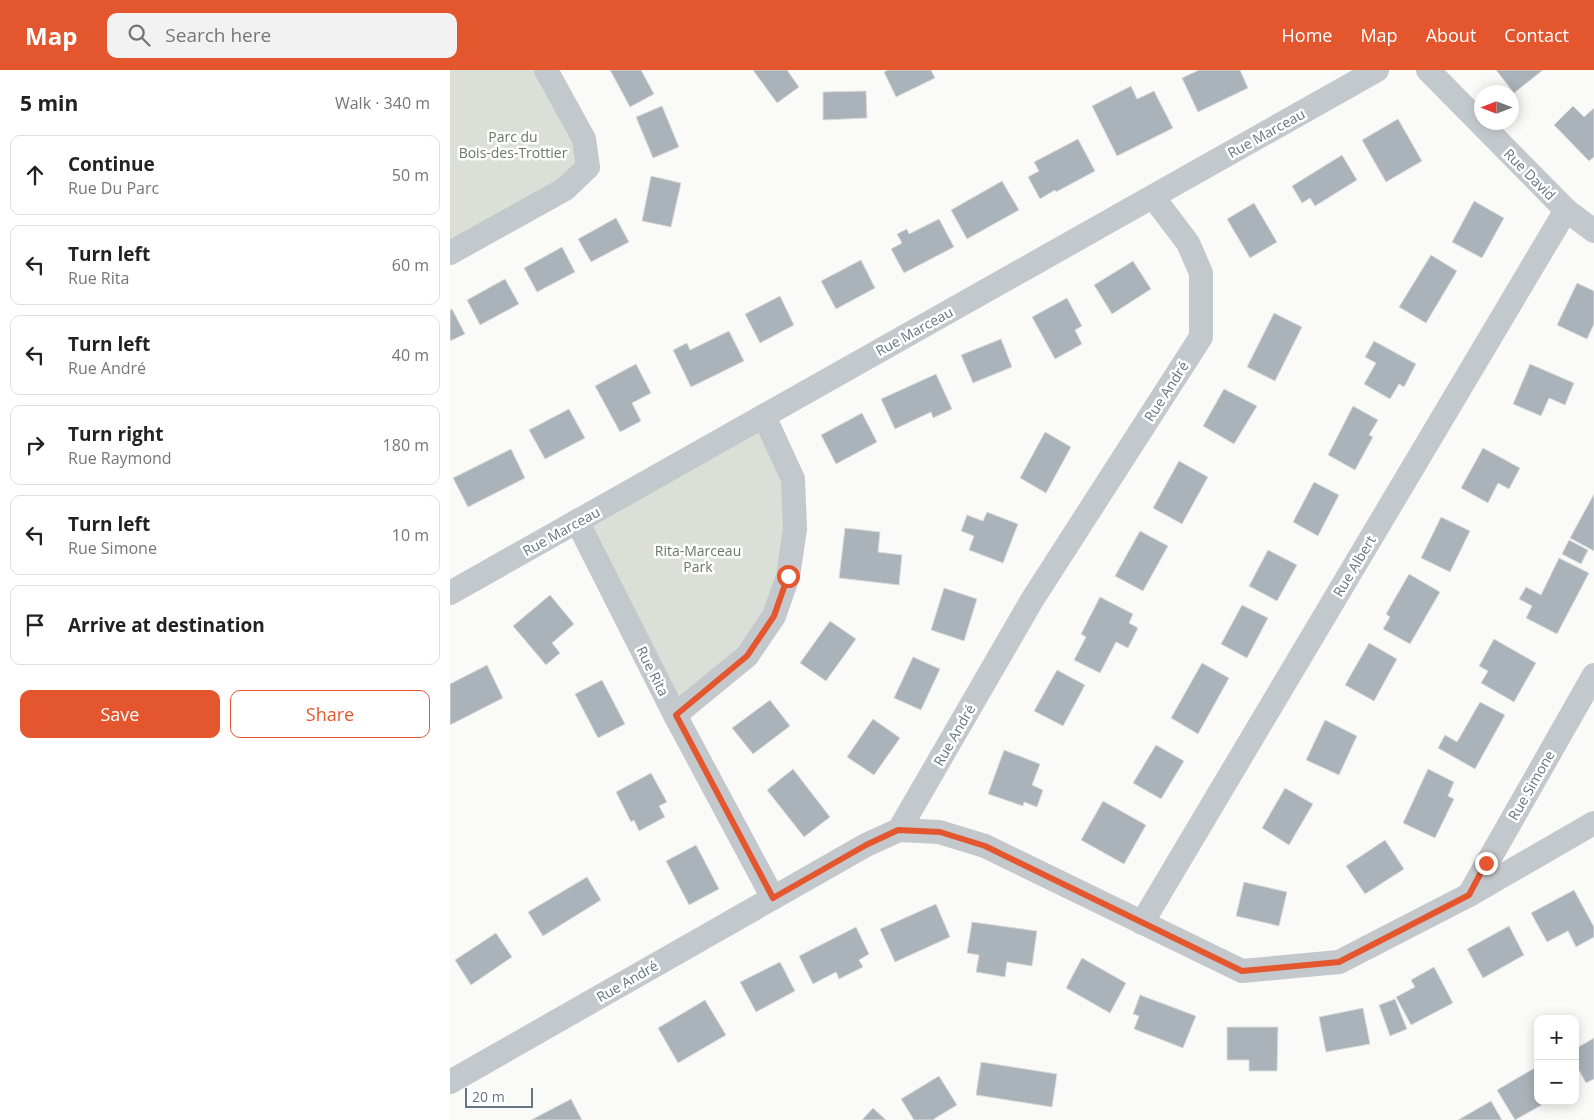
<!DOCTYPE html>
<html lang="en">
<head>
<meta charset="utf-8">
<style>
  :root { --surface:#fff; --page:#f2f2f2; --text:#222; --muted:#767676; --line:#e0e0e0; --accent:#e4572e }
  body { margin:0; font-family:"Open Sans",sans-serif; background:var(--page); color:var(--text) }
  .controls { position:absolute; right:15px; bottom:15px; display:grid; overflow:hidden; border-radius:10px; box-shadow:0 2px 12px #0003 }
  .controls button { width:45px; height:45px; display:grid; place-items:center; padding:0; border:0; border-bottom:1px solid var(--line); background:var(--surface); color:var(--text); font:25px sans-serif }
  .compass { position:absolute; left:1024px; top:15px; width:45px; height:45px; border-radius:50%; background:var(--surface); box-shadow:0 2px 12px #0003; rotate:270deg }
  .scale { position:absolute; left:15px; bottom:12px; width:68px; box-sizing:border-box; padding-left:5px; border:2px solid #657683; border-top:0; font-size:14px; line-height:18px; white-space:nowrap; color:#657683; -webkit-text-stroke:4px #fff; paint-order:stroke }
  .stop { position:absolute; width:15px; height:15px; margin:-11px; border:4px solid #e4572e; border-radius:50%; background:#fff }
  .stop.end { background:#e4572e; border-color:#fff; box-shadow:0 1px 5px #0008 }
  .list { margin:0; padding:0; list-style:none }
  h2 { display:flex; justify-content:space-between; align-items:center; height:65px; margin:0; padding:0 20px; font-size:21px }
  h2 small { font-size:16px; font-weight:400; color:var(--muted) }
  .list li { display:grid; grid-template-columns:32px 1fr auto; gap:15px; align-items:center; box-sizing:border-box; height:80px; margin:0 10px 10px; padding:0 10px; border:1px solid var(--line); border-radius:10px }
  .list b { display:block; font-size:19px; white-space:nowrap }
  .list p { margin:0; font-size:16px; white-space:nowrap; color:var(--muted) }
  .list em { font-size:16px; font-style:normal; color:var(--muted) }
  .actions { display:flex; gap:10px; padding:15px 20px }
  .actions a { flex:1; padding:11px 0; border:1px solid var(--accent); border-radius:10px; text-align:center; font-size:18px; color:var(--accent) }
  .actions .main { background:var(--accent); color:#fff }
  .icon { flex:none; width:28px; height:28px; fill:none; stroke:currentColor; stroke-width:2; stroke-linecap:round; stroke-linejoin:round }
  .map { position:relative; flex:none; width:1144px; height:1050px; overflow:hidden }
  header { display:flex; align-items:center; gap:30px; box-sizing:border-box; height:70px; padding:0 25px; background:var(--accent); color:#fff }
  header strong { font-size:24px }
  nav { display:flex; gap:28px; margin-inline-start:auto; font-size:18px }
  .search { width:350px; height:45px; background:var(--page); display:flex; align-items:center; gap:12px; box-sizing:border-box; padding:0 18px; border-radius:10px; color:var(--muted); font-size:19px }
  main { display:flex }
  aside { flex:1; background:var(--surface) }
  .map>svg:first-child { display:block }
</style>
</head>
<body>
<header>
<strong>Map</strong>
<div class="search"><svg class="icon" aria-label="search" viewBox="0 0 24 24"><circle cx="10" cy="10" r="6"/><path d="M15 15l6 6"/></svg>Search here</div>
<nav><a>Home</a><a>Map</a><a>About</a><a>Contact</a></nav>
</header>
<main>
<aside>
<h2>5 min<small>Walk · 340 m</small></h2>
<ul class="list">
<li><svg class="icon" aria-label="ahead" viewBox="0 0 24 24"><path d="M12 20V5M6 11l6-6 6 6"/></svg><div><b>Continue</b><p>Rue Du Parc</p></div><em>50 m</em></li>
<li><svg class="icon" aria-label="left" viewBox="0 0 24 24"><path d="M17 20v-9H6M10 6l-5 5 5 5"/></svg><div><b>Turn left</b><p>Rue Rita</p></div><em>60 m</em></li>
<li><svg class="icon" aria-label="left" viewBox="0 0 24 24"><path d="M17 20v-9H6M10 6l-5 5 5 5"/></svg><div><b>Turn left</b><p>Rue André</p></div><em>40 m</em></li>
<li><svg class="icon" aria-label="right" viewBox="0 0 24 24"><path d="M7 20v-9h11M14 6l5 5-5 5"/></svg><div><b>Turn right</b><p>Rue Raymond</p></div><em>180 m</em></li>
<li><svg class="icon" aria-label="left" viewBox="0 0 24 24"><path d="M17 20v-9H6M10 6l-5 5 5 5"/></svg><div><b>Turn left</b><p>Rue Simone</p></div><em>10 m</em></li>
<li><svg class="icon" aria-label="arrive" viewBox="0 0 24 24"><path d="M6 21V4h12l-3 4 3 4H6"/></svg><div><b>Arrive at destination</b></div></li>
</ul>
<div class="actions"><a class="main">Save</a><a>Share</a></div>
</aside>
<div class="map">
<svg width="1144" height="1050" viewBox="0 0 1144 1050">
  <rect width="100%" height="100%" fill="#fafaf8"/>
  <g fill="#dadfd7">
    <path d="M0,0h96l42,97 -138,86z"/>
    <path d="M314,346l29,63 -19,137 -102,92 -95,-187z"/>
  </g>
  <g fill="#aab3b9" stroke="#dcdcda">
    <path d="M160,0h31l13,24 -24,13z"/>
    <path d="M303,0h34l12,17 -22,16z"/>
    <path d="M438,0h43l4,8 -39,19 -12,-25z"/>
    <path d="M749,0h41l8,18 -50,24 -16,-34z"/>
    <path d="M1046,0h47l-29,23z"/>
    <path d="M681,16l6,13 17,-8 19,37 -56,28 -25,-50z"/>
    <path d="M416,21l1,27 -44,2v-28z"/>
    <path d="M212,36l17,41 -26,11 -17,-41z"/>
    <path d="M1123,36l11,11 10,-9v49l-5,4 -35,-36z"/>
    <path d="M948,49l24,42 -36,21 -24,-42z"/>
    <path d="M628,69l17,32 -39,21 -1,-2 -15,9 -12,-22 11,-6 -5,-9z"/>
    <path d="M892,85l15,25 -42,26 -5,-8 -8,5 -10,-17z"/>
    <path d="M201,106l30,7 -10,44 -29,-6z"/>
    <path d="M552,111l17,29 -52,29 -16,-29z"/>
    <path d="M1024,131l30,17 -22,40 -30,-16z"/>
    <path d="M804,133l23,39 -27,16 -23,-39z"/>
    <path d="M166,148l13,24 -38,20 -13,-23z"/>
    <path d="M489,149l15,28 -50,26 -13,-24 11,-6 -5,-9 10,-5 2,5z"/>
    <path d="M112,177l13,25 -38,20 -13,-24z"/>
    <path d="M981,185l26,16 -31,52 -27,-16z"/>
    <path d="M411,190l14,28 -39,21 -15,-28z"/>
    <path d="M683,191l18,28 -39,25 -18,-29z"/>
    <path d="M55,209l14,25 -39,21 -13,-25z"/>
    <path d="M1127,213l17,8v33l-7,15 -30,-14z"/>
    <path d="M330,226l14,29 -34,18 -15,-29z"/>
    <path d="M617,228l15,28 -7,4 7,14 -27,15 -23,-42z"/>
    <path d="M2,239l13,25 -15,7v-31z"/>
    <path d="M824,243l28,14 -27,54 -28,-14z"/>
    <path d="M279,261l15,30 -53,26 -18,-37 14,-7 3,7z"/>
    <path d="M551,269l11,28 -39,16 -12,-28z"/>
    <path d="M924,271l42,23 -12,23 -5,-3 -9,15 -26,-15 12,-21 -11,-6z"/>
    <path d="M186,294l15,29 -19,10 9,18 -21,11 -25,-46z"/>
    <path d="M1080,294l44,19 -9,22 -16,-7 -8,18 -28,-12z"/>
    <path d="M486,304l16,35 -19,9 -2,-6 -36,17 -14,-30z"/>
    <path d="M774,319l33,17 -23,38 -31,-18z"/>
    <path d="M903,336l25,14 -9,15 4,2 -18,33 -27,-15z"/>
    <path d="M119,339l16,29 -40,21 -16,-29z"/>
    <path d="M412,343l15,29 -41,22 -15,-29z"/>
    <path d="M595,362l26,15 -25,46 -26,-15z"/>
    <path d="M1033,378l37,20 -11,21 -11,-6 -10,20 -27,-15z"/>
    <path d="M61,379l14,29 -57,29 -15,-29z"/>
    <path d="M729,391l29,16 -26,47 -29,-16z"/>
    <path d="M864,412l25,13 -21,41 -25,-14z"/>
    <path d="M1144,424v57l-24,-13z"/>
    <path d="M537,442l31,12 -15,39 -34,-13 5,-14 -13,-5 6,-16 16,6z"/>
    <path d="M991,447l29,14 -20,41 -29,-14z"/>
    <path d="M395,458l35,4 -2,20 24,3 -3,30 -60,-7z"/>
    <path d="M690,461l28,15 -25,45 -28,-15z"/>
    <path d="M1119,470l19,10 -7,14 -19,-10z"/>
    <path d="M818,480l29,15 -20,36 -28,-15z"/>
    <path d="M1109,488l30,15 -32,61 -31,-16 6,-12 -13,-7 7,-12 15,8z"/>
    <path d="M959,504l31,18 -30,52 -27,-15 7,-12 -4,-3z"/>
    <path d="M494,518l33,11 -13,42 -33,-11z"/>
    <path d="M100,525l24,29 -22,19 8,10 -14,12 -33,-39z"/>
    <path d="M650,527l33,17 -4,9 9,5 -10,20 -12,-6 -16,31 -26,-13 12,-23 -5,-3z"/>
    <path d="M792,535l26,13 -21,40 -26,-14z"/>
    <path d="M380,551l26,18 -30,42 -26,-18z"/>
    <path d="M1044,569l42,24 -22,39 -33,-19 7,-12 -9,-5z"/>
    <path d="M919,573l28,16 -23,42 -29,-16z"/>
    <path d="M463,587l27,12 -19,41 -27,-12z"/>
    <path d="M752,593l27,15 -31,56 -27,-16z"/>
    <path d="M37,595l16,33 -53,27v-41z"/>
    <path d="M607,600l28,15 -22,41 -29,-15z"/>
    <path d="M152,610l23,44 -27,14 -23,-44z"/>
    <path d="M320,630l20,26 -37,28 -21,-26z"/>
    <path d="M1030,632l25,13 -30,54 -37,-21 7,-13 12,7z"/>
    <path d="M423,649l27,19 -26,37 -27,-18z"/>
    <path d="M875,650l32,16 -18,39 -33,-15z"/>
    <path d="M706,675l28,16 -23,38 -28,-16z"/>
    <path d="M554,680l36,14 -8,21 11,5 -6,17 -13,-5 -1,4 -35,-12z"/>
    <path d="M343,699l37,48 -26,20 -37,-47z"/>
    <path d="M978,699l26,13 -6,14 6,3 -19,39 -32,-15z"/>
    <path d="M201,703l16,29 -8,4 6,11 -26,14 -5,-11 -3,2 -15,-30z"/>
    <path d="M835,718l28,16 -24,41 -27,-17z"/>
    <path d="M653,731l43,24 -22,39 -43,-24z"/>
    <path d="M935,770l19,29 -39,25 -19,-28z"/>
    <path d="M246,775l23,44 -30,16 -23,-44z"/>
    <path d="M137,807l14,23 -58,36 -15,-24z"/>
    <path d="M794,812l43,10 -8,34 -43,-10z"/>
    <path d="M1124,820l20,37v10l-18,10 -8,-16 -21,11 -16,-29z"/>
    <path d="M486,834l14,33 -55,25 -15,-33z"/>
    <path d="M522,852l65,9 -5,35 -25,-4 -2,15 -29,-5 3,-17 -12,-2z"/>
    <path d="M1059,856l15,29 -41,23 -16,-29z"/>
    <path d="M406,857l13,27 -10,6 4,7 -24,12 -3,-7 -23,12 -14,-28z"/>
    <path d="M46,863l16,24 -41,28 -16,-25z"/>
    <path d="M632,888l44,25 -16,30 -44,-25z"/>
    <path d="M330,892l15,29 -39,21 -16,-30z"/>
    <path d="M984,897l19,36 -42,22 -15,-28 19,-10 -4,-7z"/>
    <path d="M690,925l56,21 -13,32 -49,-19 5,-13 -6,-2z"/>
    <path d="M945,929l12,30 -17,7 -11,-31z"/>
    <path d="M255,930l21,35 -48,28 -20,-35z"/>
    <path d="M913,938l7,36 -44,8 -7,-35z"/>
    <path d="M777,957h51l-1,44h-28v-11h-22z"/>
    <path d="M1144,968v41l-8,4 -11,-20v-14z"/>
    <path d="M531,992l76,12 -5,33 -76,-12z"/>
    <path d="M1088,996v35h11l-34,19 -18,-30z"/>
    <path d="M489,1006l18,29 -23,14 1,1h-21l-13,-21z"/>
    <path d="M121,1029l11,21h-51z"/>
    <path d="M1041,1031l11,19h-44z"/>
    <path d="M423,1038l13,12h-24z"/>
  </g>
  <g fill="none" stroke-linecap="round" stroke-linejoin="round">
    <g stroke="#c3c8cc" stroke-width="24">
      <path d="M978,0l138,140 28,21"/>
      <path d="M0,183l115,-64 23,-22 -4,-28 -38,-69"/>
      <path d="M127,451l98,194 98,183"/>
      <path d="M0,523l927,-523"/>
      <path d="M225,645l72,-59 27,-40 14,-40 7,-47 -2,-50 -29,-63"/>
      <path d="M449,760l40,2 46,14 257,125 97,-9 130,-67 125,-72"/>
      <path d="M1019,825l125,-220"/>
      <path d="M692,853l424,-713"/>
      <path d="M0,1012l416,-237 33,-15 133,-230 169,-263v-64l-13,-30 -35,-46"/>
    </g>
  </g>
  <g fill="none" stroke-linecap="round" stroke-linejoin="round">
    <path stroke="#e4572e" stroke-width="6" d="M338,506l-14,40 -27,40 -71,59 97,183 93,-53 32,-15 42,2 45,14 257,125 97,-9 130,-67 17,-32"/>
  </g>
  <g text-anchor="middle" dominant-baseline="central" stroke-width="5" stroke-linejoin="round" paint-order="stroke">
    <g font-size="14" fill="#657683" stroke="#fff">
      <text transform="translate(816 63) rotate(-29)">Rue Marceau</text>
      <text transform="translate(1080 104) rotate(45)">Rue David</text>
      <text transform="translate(464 261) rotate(-29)">Rue Marceau</text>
      <text transform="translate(716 321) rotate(-57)">Rue André</text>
      <text transform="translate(111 461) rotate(-29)">Rue Marceau</text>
      <text transform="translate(904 496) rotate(-59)">Rue Albert</text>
      <text transform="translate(203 601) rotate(63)">Rue Rita</text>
      <text transform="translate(504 665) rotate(-60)">Rue André</text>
      <text transform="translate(1081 715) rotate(-60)">Rue Simone</text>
      <text transform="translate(177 911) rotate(-30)">Rue André</text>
    </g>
    <g font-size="14" fill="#687a64" stroke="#fff">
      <text x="63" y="66">Parc du<tspan x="63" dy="16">Bois-des-Trottier</tspan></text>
      <text x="248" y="480">Rita-Marceau<tspan x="248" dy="16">Park</tspan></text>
    </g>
  </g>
</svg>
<div class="controls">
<button>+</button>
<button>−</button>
</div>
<svg class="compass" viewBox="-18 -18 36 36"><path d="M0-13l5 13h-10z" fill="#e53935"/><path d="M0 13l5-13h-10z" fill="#767676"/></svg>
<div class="scale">20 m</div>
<div class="stop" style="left:338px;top:506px"></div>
<div class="stop end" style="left:1036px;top:793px"></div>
</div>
</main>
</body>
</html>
